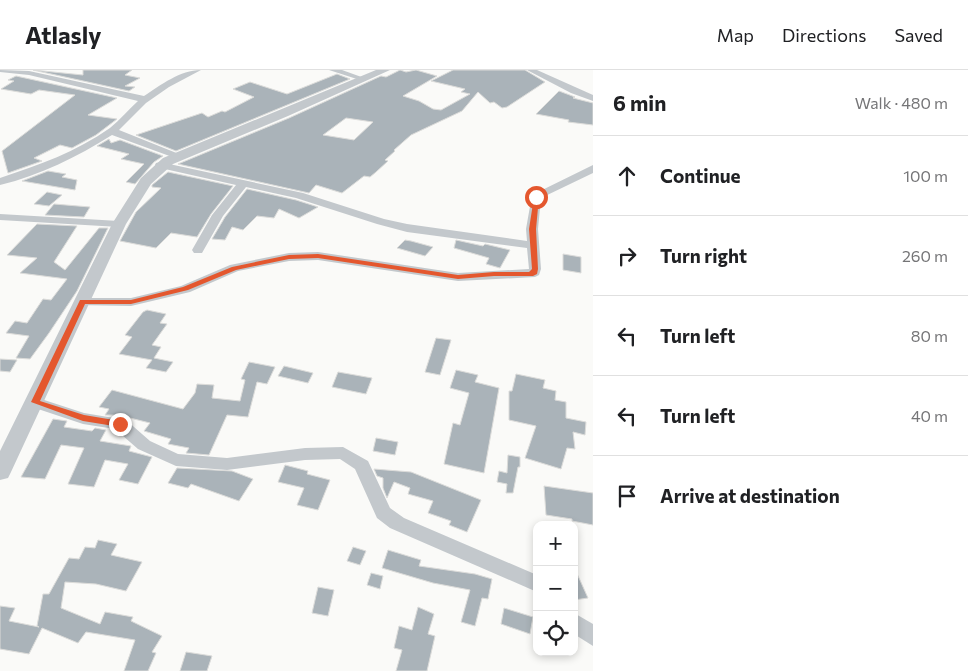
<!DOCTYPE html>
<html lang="en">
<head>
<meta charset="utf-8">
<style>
  :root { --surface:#fff; --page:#f2f2f2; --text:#202124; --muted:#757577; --line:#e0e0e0 }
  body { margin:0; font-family:Commissioner,sans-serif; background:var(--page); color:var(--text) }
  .controls { position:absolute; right:15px; bottom:15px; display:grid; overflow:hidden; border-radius:10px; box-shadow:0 2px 8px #0003 }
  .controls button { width:45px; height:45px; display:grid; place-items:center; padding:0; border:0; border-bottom:1px solid var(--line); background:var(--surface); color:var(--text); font:25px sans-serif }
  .stop { position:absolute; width:15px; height:15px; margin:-11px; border:4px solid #e4572e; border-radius:50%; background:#fff }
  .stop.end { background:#e4572e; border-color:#fff; box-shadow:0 1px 5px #0008 }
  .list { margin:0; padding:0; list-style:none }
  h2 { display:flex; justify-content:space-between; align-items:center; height:65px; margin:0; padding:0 20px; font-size:21px }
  h2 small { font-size:16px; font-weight:400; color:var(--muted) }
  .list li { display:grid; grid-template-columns:32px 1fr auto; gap:15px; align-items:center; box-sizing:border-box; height:80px; padding:0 20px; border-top:1px solid var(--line) }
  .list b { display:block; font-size:19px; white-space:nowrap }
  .list em { font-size:16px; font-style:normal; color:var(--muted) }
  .icon { flex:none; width:28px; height:28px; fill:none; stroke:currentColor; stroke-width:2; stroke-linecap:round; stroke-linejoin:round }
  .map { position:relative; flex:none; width:593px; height:601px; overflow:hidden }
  header { display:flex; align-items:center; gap:30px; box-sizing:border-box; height:70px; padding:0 25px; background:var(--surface); border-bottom:1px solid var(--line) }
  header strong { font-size:24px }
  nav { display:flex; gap:28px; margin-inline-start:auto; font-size:18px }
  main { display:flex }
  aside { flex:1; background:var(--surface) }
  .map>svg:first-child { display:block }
</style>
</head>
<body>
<header>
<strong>Atlasly</strong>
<nav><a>Map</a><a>Directions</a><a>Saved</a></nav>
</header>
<main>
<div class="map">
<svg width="593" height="601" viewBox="0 0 593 601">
  <rect width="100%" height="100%" fill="#fafaf8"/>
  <g fill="#aab3b9" stroke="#dcdcda" fill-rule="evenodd">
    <path d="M33,0l50,5v-5h49l-7,5 15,3 -15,8 10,1 -6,4z"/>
    <path d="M400,0l6,2 10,-2 21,6 -34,20 16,5 14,8 8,1 29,-16 -9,-2 4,-3 -34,-8 22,-11h72l20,12 -38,25 -5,1 -8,-6 -4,1 -12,-11 -16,19 -51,24 -17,15 1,1 -10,9 3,1 -12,11 -6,5 -6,-1 -22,17 -26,-8 -7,8 -131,-29 111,-46 92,-42 5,1zM346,48l27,4 -19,18 -31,-5z"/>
    <path d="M337,4l13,5 -174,72 -40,-16 66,-22 6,4 14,-6 3,1 29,-15 -21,-8 17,-7 37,12z"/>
    <path d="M16,6l101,22 -29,17 29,4 -21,16 -24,13 -12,-3 -26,13 8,3 -34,12 -6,-22 73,-56 -36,-5 -8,4 -30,-5 13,-8 -6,-1z"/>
    <path d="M559,21l16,6 -2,1 20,5v22l-25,-3 1,-2 -33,-6z"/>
    <path d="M109,69l2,4 9,-3 43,16 -9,6 -19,22 -9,-2 18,-18 -23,-5 8,-5 -32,-8z"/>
    <path d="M48,101l18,3 -4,3 15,3 -2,10 -53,-9z"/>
    <path d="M168,102l65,14 -22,28 -14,23 -26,-4 -15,15 -36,-7 16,-29 25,-24 -9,-1v-2z"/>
    <path d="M247,119l49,11 22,7 -19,11 -20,-9 -5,9 -17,-2 -14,14 -11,-3 -7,13 -13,-1 13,-22z"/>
    <path d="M47,122l15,3 -13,11 -15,-2z"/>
    <path d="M54,134l36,3 -6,10 -39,-2z"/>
    <path d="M37,154l40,2 -23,36 11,8 34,-42h9l-31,63 -28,42 -19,26 -14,-1 13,-22 -23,-3 9,-12 12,2 16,-24 8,1 16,-21 -47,-6 17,-15 -30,-3z"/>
    <path d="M405,170l6,1 22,6 -8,9 -28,-8z"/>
    <path d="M456,170l27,6 2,-2 25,6 -10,18 -14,-4 3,-6 -35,-10z"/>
    <path d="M563,184l18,3v16l-18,-3z"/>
    <path d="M147,240l19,4 -6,9 7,1 -15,21 9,2 -7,11 19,4 -7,10 -20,-4 6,-8 -33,-6 13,-17 -7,-2 18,-23z"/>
    <path d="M436,268l15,2 -11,35 -15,-3z"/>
    <path d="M0,289l17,1 -7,12 -10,-1z"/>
    <path d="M249,292l26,5 -8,17 -10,-2 -9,35 -21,-2 -18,40 -23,-2 3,-5 -21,-4 3,-5 -27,-8 6,-8 -32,-8h-13l4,-6 -10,-2 13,-17 71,19 12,-16 2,-9 17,1 -2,13 28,3 5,-21 -4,-1z"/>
    <path d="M284,296l29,7 -5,10 -30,-7z"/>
    <path d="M456,300l22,5 -3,7 24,6 -15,85 -40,-9 9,-41 7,2 9,-32 -19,-5z"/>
    <path d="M338,302l34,6 -6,16 -34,-7z"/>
    <path d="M516,304l29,6 -2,8 13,3 -1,9 11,2v16l20,4 -1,13 -12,-3 2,17 -8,-1 -6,21 -36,-11 11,-32 -27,-6v-29h3z"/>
    <path d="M53,349l14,2 -3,6 28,4 3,-3 11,2 -6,11 31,5 -2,5 23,6 -14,27 -19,-4 9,-16 -23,-4 -11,27 -26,-3 16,-36 -23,-3 -16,34 -24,-2z"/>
    <path d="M376,368l22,4 -3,13 -22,-4z"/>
    <path d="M508,385l12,2v10h-2l-5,26h-7l1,-9 -10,-2 2,-11 8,2z"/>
    <path d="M285,395l23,6 -1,3 23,6 -12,30 -21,-5 7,-17 -26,-6z"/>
    <path d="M177,398l55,3 21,8 -14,22 -48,-17 -3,4 -20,-5z"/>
    <path d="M374,399l37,3 70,28 -14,32 -18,-7 2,-4 -23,-8 5,-12 -25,-7 2,-6 -16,-6 -7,16 -4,-10v-10l-6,-2z"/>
    <path d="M544,416l49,7v32l-21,-4v-2l-26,-4z"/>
    <path d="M98,470l19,4 -6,11 31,7 -16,29 -30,-7 -31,-2 -4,26 39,16 5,-12 28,5 -2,4 31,15 -10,16 4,1 -8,18h-24l11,-31 -49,-8 -8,11 -36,-15 -13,26 -29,-5v-43l15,2 -6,13 30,6 -2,-1 6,-32h6l20,-36 10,1 6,-12 10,1z"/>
    <path d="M353,477l13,4 -6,14 -13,-4z"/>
    <path d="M388,480l33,10 -2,6 56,8 17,5 -4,20 -6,-1 -7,28 -14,-4 9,-32 -37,-7 -51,-15z"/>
    <path d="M574,497l14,31 -14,2z"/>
    <path d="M371,503l12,3 -3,13 -13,-4z"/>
    <path d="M318,517l16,3 -6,26 -16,-3z"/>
    <path d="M418,537l16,7 -6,20 7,2 -8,35h-31l6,-21 -8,-2 5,-22 13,4z"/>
    <path d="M504,538l29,9 -3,17 -29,-10z"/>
    <path d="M186,582l26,4 -5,15h-27z"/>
  </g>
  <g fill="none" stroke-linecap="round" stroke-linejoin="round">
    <g fill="#c3c8cc" fill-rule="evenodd">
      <path d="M0,0l29,1 115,25c17,-11 36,-26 57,-26l-32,17 -23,16 -27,27 65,26 -1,2h-8l-63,-23c-35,22 -71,40 -112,50v-7c39,-13 76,-26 110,-50 10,-8 19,-19 28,-27l-109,-26 -29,-3z"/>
      <path d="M329,0h13l25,9 -4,2z"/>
      <path d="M527,0h10l56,25v6l-22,-8z"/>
      <path d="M160,92l143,31 81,26 23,5 120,17 -1,-12 6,-34 61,-30v8l-52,25 -3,31 3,40 -2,6 -4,2 -77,4 -140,-21 -29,1 -51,10 -48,21 -59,14 -53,-1 -2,-3 7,-4h48l50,-12 49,-21 59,-12 29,-1 140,21 71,-4 -2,-21 -120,-16 -30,-8 -81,-26 -50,-11 -23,29 -21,37h-8l-2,-3 20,-35 24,-30 -80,-18 -1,-2 1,-2z"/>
      <path d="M0,144l119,7 6,3 -6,3 -119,-7z"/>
      <path d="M35,327l49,16 42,7 24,21 28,13 49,4 78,-10 38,-1 25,14 22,47 14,10 133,57v17l-147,-64 -13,-10 -22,-49 -15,-10 -35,1 -78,10 -51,-4 -38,-17 -23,-20 -32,-5 -54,-18 -2,-4 2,-4z"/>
      <path d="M574,543l19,11v22l-19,-12z"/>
    </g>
    <path fill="#c3c8cc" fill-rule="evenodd" d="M376,0h14l-102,46 -115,48 -22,20 -25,40 -115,248 -3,6 -8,2v-29l112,-227 29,-46 22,-20z"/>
  </g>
  <path fill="#e4572e" d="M536,126l3,1 -3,32 2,40 -1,5 -4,2h-39l-36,3 -140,-21 -29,1 -53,11 -48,20 -57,14h-46l-45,97 44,14 36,6 4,3 -4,3 -37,-6 -52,-19 49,-102h51l52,-13 49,-20 57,-12 29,-1 140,21 36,-3h35l3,-3 -3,-40 5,-32z"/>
</svg>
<div class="controls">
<button>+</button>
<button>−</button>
<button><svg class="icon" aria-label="locate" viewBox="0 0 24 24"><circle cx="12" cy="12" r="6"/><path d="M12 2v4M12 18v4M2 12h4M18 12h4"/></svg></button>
</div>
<div class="stop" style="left:536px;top:127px"></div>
<div class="stop end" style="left:120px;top:354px"></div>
</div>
<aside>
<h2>6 min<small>Walk · 480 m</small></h2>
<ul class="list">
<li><svg class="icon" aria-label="ahead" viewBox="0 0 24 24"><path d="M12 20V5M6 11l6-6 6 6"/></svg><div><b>Continue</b></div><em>100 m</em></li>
<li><svg class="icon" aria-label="right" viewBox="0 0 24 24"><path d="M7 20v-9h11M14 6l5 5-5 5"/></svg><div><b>Turn right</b></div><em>260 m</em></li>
<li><svg class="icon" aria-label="left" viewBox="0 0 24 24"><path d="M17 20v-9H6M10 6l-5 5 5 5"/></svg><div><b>Turn left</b></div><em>80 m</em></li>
<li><svg class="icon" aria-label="left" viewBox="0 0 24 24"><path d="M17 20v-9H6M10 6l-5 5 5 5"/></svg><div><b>Turn left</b></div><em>40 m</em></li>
<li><svg class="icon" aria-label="arrive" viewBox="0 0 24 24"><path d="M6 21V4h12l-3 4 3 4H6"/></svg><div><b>Arrive at destination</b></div></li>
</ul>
</aside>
</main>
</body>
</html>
